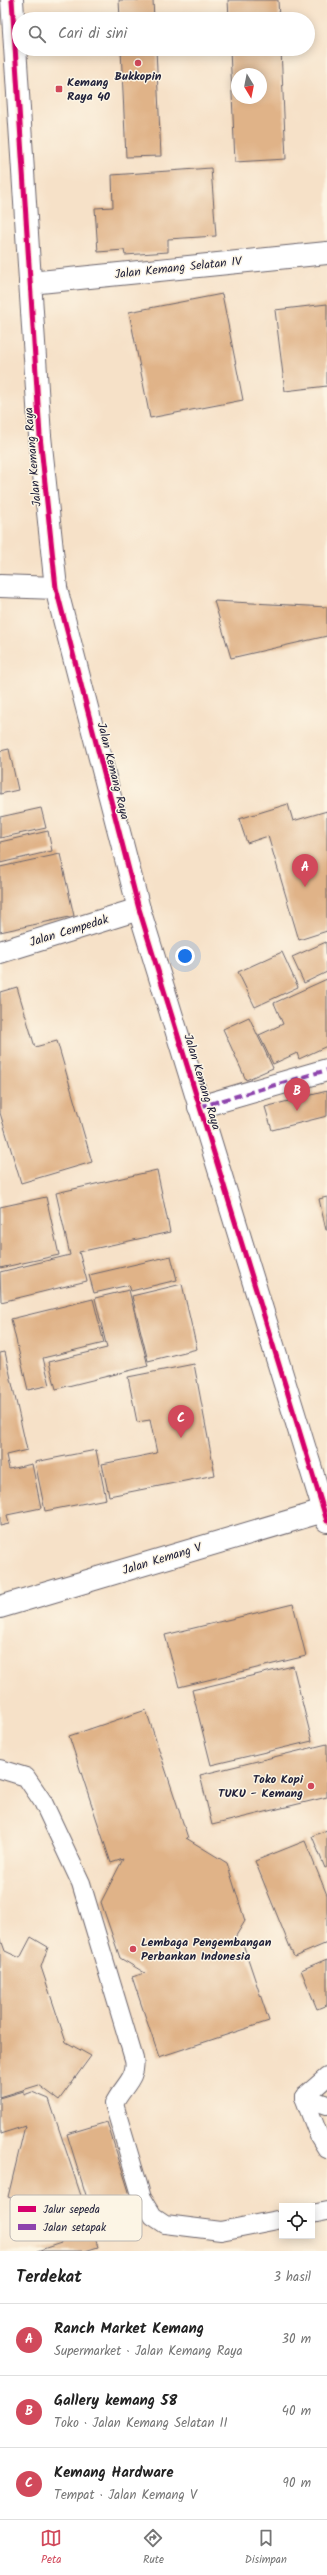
<!DOCTYPE html>
<html lang="id">
<head>
<meta charset="utf-8">
<style>
  :root { --surface:#fff; --page:#f6f6f6; --text:#222; --muted:#767676; --line:#e0e0e0; --accent:#d1495b }
  body { margin:0; font-family:Kalam,sans-serif; background:var(--page); color:var(--text) }
  .controls { position:absolute; right:12px; bottom:12px; display:grid; overflow:hidden; border-radius:0px; box-shadow:0 2px 10px #0003 }
  .controls button { width:36px; height:36px; display:grid; place-items:center; padding:0; border:0; border-bottom:1px solid var(--line); background:var(--surface); color:var(--text); font:20px sans-serif }
  .compass { position:absolute; left:231px; top:68px; width:36px; height:36px; border-radius:50%; background:var(--surface); box-shadow:0 2px 10px #0003; rotate:170deg }
  .you { position:absolute; left:185px; top:956px; width:14px; height:14px; margin:-10px; border:3px solid #fff; border-radius:50%; background:#1a73e8; box-shadow:0 0 0 6px #1a73e833 }
  .badge { display:grid; place-items:center; width:26px; height:26px; border-radius:50%; background:var(--accent); color:#fff; font-size:13px; font-weight:700 }
  .pin { position:absolute; translate:-50% -33px; filter:drop-shadow(0 1px 2px #0008) }
  .pin::after { content:''; position:absolute; top:21px; width:14px; height:12px; background:inherit; clip-path:polygon(0 0,100% 0,50% 100%) }
  .list { margin:0; padding:0; list-style:none }
  h2 { display:flex; justify-content:space-between; align-items:center; height:52px; margin:0; padding:0 16px; font-size:17px }
  h2 small { font-size:13px; font-weight:400; color:var(--muted) }
  .list li { display:grid; grid-template-columns:26px 1fr auto; gap:12px; align-items:center; box-sizing:border-box; height:72px; padding:0 16px; border-top:1px solid var(--line) }
  .list b { display:block; font-size:15px; white-space:nowrap }
  .list p { margin:0; font-size:13px; white-space:nowrap; color:var(--muted) }
  .list em { font-size:13px; font-style:normal; color:var(--muted) }
  .icon { flex:none; width:22px; height:22px; fill:none; stroke:currentColor; stroke-width:2; stroke-linecap:round; stroke-linejoin:round }
  .map { position:relative; flex:none; width:327px; height:2251px; overflow:hidden }
  .search { position:absolute; background:var(--surface); box-shadow:0 2px 10px #0003; left:12px; right:12px; top:12px; height:44px; display:flex; align-items:center; gap:10px; box-sizing:border-box; padding:0 14px; border-radius:22px; color:var(--muted); font-size:15px }
  .sheet { height:268px; background:var(--surface) }
  nav { display:flex; justify-content:space-around; align-items:center; box-sizing:border-box; height:56px; border-top:1px solid var(--line); background:var(--surface); font-size:11px; color:var(--muted) }
  nav a { display:grid; justify-items:center; gap:2px }
  nav .on { color:var(--accent) }
  .map>svg:first-child { display:block }
</style>
</head>
<body>
<div class="map">
<svg width="327" height="2251" viewBox="0 0 327 2251">
  <rect width="100%" height="100%" fill="#fcf5e5"/>
  <filter id="ink" filterUnits="userSpaceOnUse"><feTurbulence type="fractalNoise" baseFrequency=".025" numOctaves="2"/><feDisplacementMap in="SourceGraphic" scale="8" xChannelSelector="R" yChannelSelector="G"/><feConvolveMatrix kernelMatrix="1 2 1 2 8 2 1 2 1" color-interpolation-filters="sRGB"/></filter>
  <filter id="wash" filterUnits="userSpaceOnUse"><feTurbulence type="fractalNoise" baseFrequency=".012" numOctaves="4" result="noise"/><feDisplacementMap in="SourceGraphic" scale="16" xChannelSelector="R" yChannelSelector="G"/><feGaussianBlur stdDeviation="0.9" result="paint"/><feColorMatrix in="noise" values="0 0 0 0 0 0 0 0 0 0 0 0 0 0 0 0 0 1.4 0 .05"/><feComposite in="paint" operator="in"/></filter>
  <g filter="url(#wash)">
    <rect width="100%" height="100%" fill="#f6e1c8"/>
    <g id="blocks">
      <g fill="#e0b388" fill-rule="evenodd">
        <path d="M119,0h34l1,19h-34z"/>
        <path d="M228,0h50l1,19h-50z"/>
        <path d="M121,49h35l5,107 -35,1z"/>
        <path d="M230,49h51l5,110 -51,3zM237,74h24v24h-24z"/>
        <path d="M211,168l5,68 -48,3v13l-43,3 -1,-5 -26,2 -3,-44 18,-1 -1,-32z"/>
        <path d="M222,294l21,106 -93,18 -21,-106z"/>
        <path d="M327,304v82l-42,5 -10,-81z"/>
        <path d="M214,601l113,6v29l-96,22z"/>
        <path d="M9,749l9,41 -18,4v-43z"/>
        <path d="M288,804l5,17 34,-10v120l-28,9 -31,-104 -21,7 -8,-24z"/>
        <path d="M41,808l5,20 -46,10v-21z"/>
        <path d="M48,831l4,20 -52,12v-21z"/>
        <path d="M60,854l14,62 -74,16v-65z"/>
        <path d="M326,942l1,30 -23,11 -12,-26z"/>
        <path d="M282,952l16,35 -43,20 -17,-35z"/>
        <path d="M327,979v67l-28,13 -2,-6 -24,11 -14,-29 24,-11 -9,-21z"/>
        <path d="M17,987l18,60 22,-6 35,121 -71,21 -21,-70v-121z"/>
        <path d="M249,1017l24,51 -27,12 -23,-51z"/>
        <path d="M327,1091v25l-55,14 -7,-23z"/>
        <path d="M157,1170l13,62 -91,20 8,29 -86,21 -1,-30 70,-17 -14,-62z"/>
        <path d="M46,1197l13,58 -59,13v-61z"/>
        <path d="M327,1197v33h-1l-7,-31z"/>
        <path d="M171,1256l6,24 -46,11 -2,-6 -35,8 -5,-18z"/>
        <path d="M182,1284l15,65 -49,12 -16,-65z"/>
        <path d="M129,1290l19,76 -92,23 -7,-27 58,-14 -12,-50z"/>
        <path d="M93,1299l11,44 -61,15 7,27 -22,5 -17,-71z"/>
        <path d="M5,1352l22,98 -21,5 3,14 23,-5 9,44 -34,7 2,9 -9,2v-173z"/>
        <path d="M194,1364l21,111 -106,21 -7,-32 55,-11 -7,-33 -13,2 -9,-45z"/>
        <path d="M96,1450l10,49 -61,12 -10,-49z"/>
        <path d="M293,1604l13,52 -127,31 -14,-52z"/>
        <path d="M293,1666l19,75 -101,24 -19,-75z"/>
        <path d="M146,1710l42,128h-2l41,25 18,58 -14,23 11,-3 27,80 -110,36 -27,-80 13,-4 -25,-15 -19,-56 22,-43 -12,4 -42,-127z"/>
        <path d="M327,1744v53l-115,28 -12,-50z"/>
        <path d="M327,1830v37l-2,1 -13,-32z"/>
        <path d="M305,1841l22,54v48l-33,14 -39,-96z"/>
        <path d="M0,1937l5,14 15,7 11,-21 17,10 -7,20 25,75 25,14 -32,44 -20,-15 -39,12z"/>
        <path d="M327,1959v46l-10,4 -16,-39z"/>
        <path d="M24,2091v4l8,-3 17,7 49,148 -13,4h-48l24,-8 -9,-28 -44,-18 17,-71 -25,8v-36z"/>
        <path d="M107,2122l23,73 -40,13 -23,-74z"/>
      </g>
    </g>
  </g>
  <g filter="url(#ink)">
    <use href="#blocks" fill-opacity="0" stroke="#6c656c" stroke-width="1"/>
    <g fill="none" stroke-linecap="round" stroke-linejoin="round">
      <defs>
        <g id="service">
          <path d="M0,1769l26,8 17,25 38,81 53,176c4,19 -13,29 -20,45l28,94 11,18 12,8 56,7 61,-12"/>
          <path d="M304,2097l15,39 8,13"/>
          <path d="M304,2097l23,-20"/>
          <path d="M304,2097l23,8"/>
          <path d="M312,2214l15,-3"/>
        </g>
        <g id="minor">
          <path d="M30,283l297,-30"/>
          <path d="M0,586l56,2"/>
          <path d="M0,952l139,-43"/>
          <path d="M199,1107l128,-37"/>
          <path d="M0,1607l327,-97"/>
        </g>
        <path id="tertiary" d="M12,0l28,436 16,152 83,321 188,612"/>
      </defs>
      <use href="#service" stroke="#6c656c" stroke-width="20"/>
      <use href="#minor" stroke="#6c656c" stroke-width="24"/>
      <use href="#tertiary" stroke="#6c656c" stroke-width="24"/>
      <use href="#service" stroke="#fff" stroke-width="18"/>
      <use href="#minor" stroke="#fff" stroke-width="22"/>
      <use href="#tertiary" stroke="#fff" stroke-width="22"/>
      <path stroke="#8e44ad" stroke-width="4" stroke-dasharray="8 4" stroke-linecap="butt" d="M199,1107l128,-37"/>
      <defs>
        <path id="cycleway" d="M12,0l28,436 16,152 83,321 188,612"/>
      </defs>
      <use href="#cycleway" stroke="#fcf5e5" stroke-width="8"/>
      <use href="#cycleway" stroke="#d6006c" stroke-width="5"/>
    </g>
  </g>
  <g fill="#d1495b" stroke="#fcf5e5" stroke-width="1.5">
    <circle cx="138" cy="63" r="4"/>
    <rect x="55" y="85" width="8" height="8" rx="2"/>
    <circle cx="311" cy="1786" r="4"/>
    <circle cx="133" cy="1949" r="4"/>
  </g>
  <g text-anchor="middle" dominant-baseline="central" stroke-width="3" stroke-linejoin="round" paint-order="stroke">
    <g font-size="12" font-weight="bold" fill="#22223b" stroke="#fcf5e5" text-anchor="start">
      <text x="138" y="76" text-anchor="middle">Bukkopin</text>
      <text x="67" y="82">Kemang<tspan x="67" dy="14">Raya 40</tspan></text>
      <text x="303" y="1779" text-anchor="end">Toko Kopi<tspan x="303" dy="14">TUKU - Kemang</tspan></text>
      <text x="141" y="1942">Lembaga Pengembangan<tspan x="141" dy="14">Perbankan Indonesia</tspan></text>
    </g>
    <g font-size="12" fill="#22223b" stroke="#fcf5e5">
      <text transform="translate(178 268) rotate(-6)">Jalan Kemang Selatan IV</text>
      <text transform="translate(33 457) rotate(-95)">Jalan Kemang Raya</text>
      <text transform="translate(113 771) rotate(76)">Jalan Kemang Raya</text>
      <text transform="translate(69 931) rotate(-17)">Jalan Cempedak</text>
      <text transform="translate(202 1082) rotate(73)">Jalan Kemang Raya</text>
      <text transform="translate(162 1559) rotate(-17)">Jalan Kemang V</text>
    </g>
  </g>
  <rect x="10" y="2195" width="132" height="46" rx="6" fill="#fcf5e5" stroke="#bbb6b2" stroke-width="1"/>
  <rect x="18" y="2206" width="18" height="6" fill="#d6006c"/>
  <rect x="18" y="2224" width="18" height="6" fill="#8e44ad"/>
  <g font-size="11" fill="#22223b">
    <text x="43" y="2213">Jalur sepeda</text>
    <text x="43" y="2231">Jalan setapak</text>
  </g>
</svg>
<div class="controls">
<button><svg class="icon" aria-label="locate" viewBox="0 0 24 24"><circle cx="12" cy="12" r="6"/><path d="M12 2v4M12 18v4M2 12h4M18 12h4"/></svg></button>
</div>
<svg class="compass" viewBox="-18 -18 36 36"><path d="M0-13l5 13h-10z" fill="#e53935"/><path d="M0 13l5-13h-10z" fill="#767676"/></svg>
<div class="you"></div>
<div class="pin badge" style="left:305px;top:887px">A</div>
<div class="pin badge" style="left:297px;top:1111px">B</div>
<div class="pin badge" style="left:181px;top:1438px">C</div>
<div class="search"><svg class="icon" aria-label="search" viewBox="0 0 24 24"><circle cx="10" cy="10" r="6"/><path d="M15 15l6 6"/></svg>Cari di sini</div>
</div>
<section class="sheet">
<h2>Terdekat<small>3 hasil</small></h2>
<ul class="list">
<li><span class="badge">A</span><div><b>Ranch Market Kemang</b><p>Supermarket · Jalan Kemang Raya</p></div><em>30 m</em></li>
<li><span class="badge">B</span><div><b>Gallery kemang 58</b><p>Toko · Jalan Kemang Selatan II</p></div><em>40 m</em></li>
<li><span class="badge">C</span><div><b>Kemang Hardware</b><p>Tempat · Jalan Kemang V</p></div><em>90 m</em></li>
</ul>
</section>
<nav>
<a class="on"><svg class="icon" aria-label="map" viewBox="0 0 24 24"><path d="M3 6l6-2 6 2 6-2v14l-6 2-6-2-6 2zM9 4v14M15 6v14"/></svg>Peta</a>
<a><svg class="icon" aria-label="directions" viewBox="0 0 24 24"><path d="M12 3l9 9-9 9-9-9zM9 14v-3h6M13 9l2 2-2 2"/></svg>Rute</a>
<a><svg class="icon" aria-label="saved" viewBox="0 0 24 24"><path d="M7 4h10v16l-5-4-5 4z"/></svg>Disimpan</a>
</nav>
</body>
</html>
